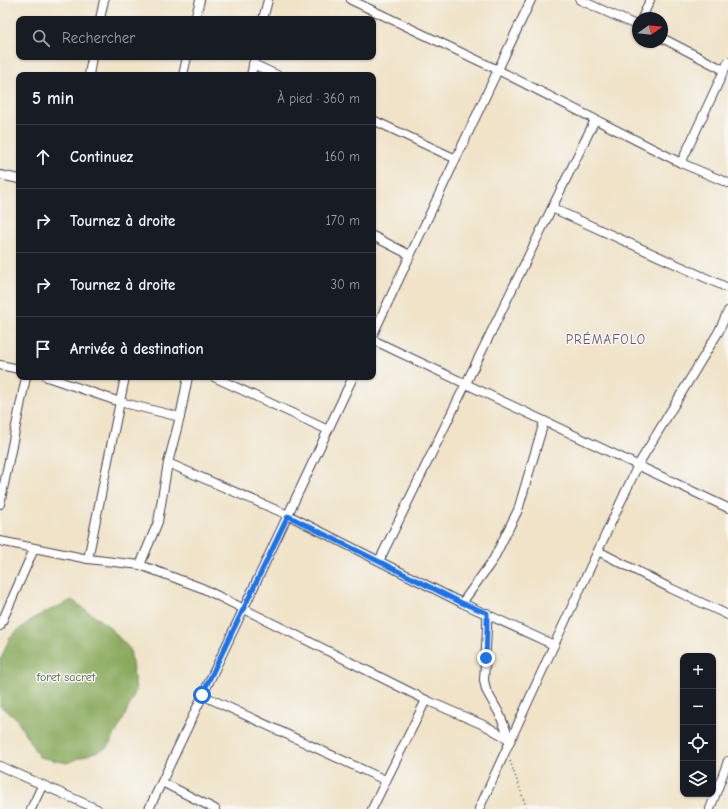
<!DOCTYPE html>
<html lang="fr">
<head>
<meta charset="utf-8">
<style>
  :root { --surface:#171b24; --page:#20242c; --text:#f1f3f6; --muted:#9ea1a6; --line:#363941 }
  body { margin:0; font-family:"Comic Neue",sans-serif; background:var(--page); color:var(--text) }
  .controls { position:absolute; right:12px; bottom:12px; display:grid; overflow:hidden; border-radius:8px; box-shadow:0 1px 3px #0004 }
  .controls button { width:36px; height:36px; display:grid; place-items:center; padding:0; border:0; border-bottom:1px solid var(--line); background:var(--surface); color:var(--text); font:20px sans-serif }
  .compass { position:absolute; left:632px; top:12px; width:36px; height:36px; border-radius:50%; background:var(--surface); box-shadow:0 1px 3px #0004; rotate:75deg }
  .stop { position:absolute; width:12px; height:12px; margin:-9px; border:3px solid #1a73e8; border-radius:50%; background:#fff }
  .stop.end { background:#1a73e8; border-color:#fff; box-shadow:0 1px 4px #0008 }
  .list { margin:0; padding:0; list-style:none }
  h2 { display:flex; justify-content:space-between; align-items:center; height:52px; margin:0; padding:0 16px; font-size:17px }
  h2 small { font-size:13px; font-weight:400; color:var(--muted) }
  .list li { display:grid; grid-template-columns:26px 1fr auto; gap:12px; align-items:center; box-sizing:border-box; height:64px; padding:0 16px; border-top:1px solid var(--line) }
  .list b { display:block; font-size:15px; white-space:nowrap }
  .list em { font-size:13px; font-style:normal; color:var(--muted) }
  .icon { flex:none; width:22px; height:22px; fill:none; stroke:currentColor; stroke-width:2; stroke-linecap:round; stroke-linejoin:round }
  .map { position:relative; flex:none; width:728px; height:809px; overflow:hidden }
  .search { position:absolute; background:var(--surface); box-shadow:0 1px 3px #0004; left:16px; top:16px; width:360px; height:44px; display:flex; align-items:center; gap:10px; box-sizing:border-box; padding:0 14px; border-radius:8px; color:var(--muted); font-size:15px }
  .panel { position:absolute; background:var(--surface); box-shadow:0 1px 3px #0004; left:16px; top:72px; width:360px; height:308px; border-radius:8px }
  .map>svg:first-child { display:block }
</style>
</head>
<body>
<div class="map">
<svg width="728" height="809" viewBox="0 0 728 809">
  <rect width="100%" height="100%" fill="#f6f6f2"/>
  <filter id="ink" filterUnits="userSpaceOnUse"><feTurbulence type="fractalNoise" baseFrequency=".025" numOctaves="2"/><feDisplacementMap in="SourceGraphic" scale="8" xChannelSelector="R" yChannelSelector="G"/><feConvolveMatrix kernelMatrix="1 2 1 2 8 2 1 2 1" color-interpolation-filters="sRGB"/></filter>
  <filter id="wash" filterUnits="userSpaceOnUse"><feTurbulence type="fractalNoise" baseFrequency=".012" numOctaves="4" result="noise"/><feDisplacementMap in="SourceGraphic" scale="16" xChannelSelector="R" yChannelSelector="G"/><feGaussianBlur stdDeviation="0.9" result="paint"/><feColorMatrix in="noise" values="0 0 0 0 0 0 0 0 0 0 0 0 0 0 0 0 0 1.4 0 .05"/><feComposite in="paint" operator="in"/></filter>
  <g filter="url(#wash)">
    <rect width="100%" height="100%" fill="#f0e3c8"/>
    <path fill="#8aaa5d" stroke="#56664c" d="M72,600l35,25 23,24 6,41 -13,30 -15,27 -41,16 -28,-6 -24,-40 -15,-11v-45l10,-24 23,-19z"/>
  </g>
  <g filter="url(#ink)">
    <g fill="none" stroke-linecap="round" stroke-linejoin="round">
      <defs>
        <g id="minor">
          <path d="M351,0l147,70 183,93 47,20"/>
          <path d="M580,0l58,26"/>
          <path d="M642,18l8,-18"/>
          <path d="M100,19l4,-19"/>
          <path d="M195,19l5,-19"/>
          <path d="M263,19l5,-19"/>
          <path d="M662,38l62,32"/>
          <path d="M253,64l24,11"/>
          <path d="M89,75l3,-18"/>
          <path d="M183,75l4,-18"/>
          <path d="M251,75l4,-18"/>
          <path d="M373,120l83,39"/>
          <path d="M681,163l47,-101"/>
          <path d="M0,175l19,4"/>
          <path d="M552,208l176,80"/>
          <path d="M373,236l37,19"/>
          <path d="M373,334l158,-334"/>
          <path d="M373,340l355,168"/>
          <path d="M0,365l19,4"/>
          <path d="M47,377l73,25 60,15"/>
          <path d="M214,377l114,53"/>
          <path d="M168,463l120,52 174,88 92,42"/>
          <path d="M0,504l26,-127"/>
          <path d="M0,541l88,18 52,6 62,23 224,112 60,26 24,14"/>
          <path d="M598,551l72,37 58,27"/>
          <path d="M88,559l37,-182"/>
          <path d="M379,561l216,-441"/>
          <path d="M140,565l18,-43 10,-59 12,-46 8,-40"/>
          <path d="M462,603l31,-43 25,-50 26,-88"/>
          <path d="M487,613v16l-3,51 2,10 13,23 11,27"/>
          <path d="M0,626l34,-77"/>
          <path d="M202,695l183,85"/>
          <path d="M0,766l97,43"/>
          <path d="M162,782l53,27"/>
          <path d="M31,809l11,-23"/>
          <path d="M149,809l204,-432"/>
          <path d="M372,809l54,-109"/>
          <path d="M479,809l75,-164 84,-180 81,-134 9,-20"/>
          <path d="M710,809l18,-48"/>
        </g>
      </defs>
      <use href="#minor" stroke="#413f50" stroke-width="10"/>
      <path stroke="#413f50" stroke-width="1.5" stroke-dasharray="1 3" stroke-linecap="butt" d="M510,761l17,48"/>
      <use href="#minor" stroke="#fff" stroke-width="8"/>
    </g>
  </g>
  <g fill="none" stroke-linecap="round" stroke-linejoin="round" filter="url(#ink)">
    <path stroke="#1a73e8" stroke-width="5" d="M202,695l86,-179 174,87 25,10v16l-1,29"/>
  </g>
  <g text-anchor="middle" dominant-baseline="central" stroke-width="3" stroke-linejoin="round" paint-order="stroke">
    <g font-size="12" fill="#535b4b" stroke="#f6f6f2">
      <text x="66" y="677">foret sacret</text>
    </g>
    <g font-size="13" letter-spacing="1" fill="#695274" stroke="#f6f6f2">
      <text x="606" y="339">PRÉMAFOLO</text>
    </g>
  </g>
</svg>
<div class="controls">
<button>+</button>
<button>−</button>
<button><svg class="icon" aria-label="locate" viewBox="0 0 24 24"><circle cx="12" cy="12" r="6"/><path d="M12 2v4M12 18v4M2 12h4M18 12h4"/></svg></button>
<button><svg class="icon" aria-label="layers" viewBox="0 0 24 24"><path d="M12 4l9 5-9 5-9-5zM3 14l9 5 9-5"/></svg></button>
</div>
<svg class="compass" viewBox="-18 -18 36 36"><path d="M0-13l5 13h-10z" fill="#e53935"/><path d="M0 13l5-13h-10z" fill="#9ea1a6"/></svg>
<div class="stop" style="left:202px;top:695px"></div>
<div class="stop end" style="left:486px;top:658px"></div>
<div class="search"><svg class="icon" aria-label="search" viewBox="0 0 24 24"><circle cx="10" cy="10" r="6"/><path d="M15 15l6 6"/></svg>Rechercher</div>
<section class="panel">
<h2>5 min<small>À pied · 360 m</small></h2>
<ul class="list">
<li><svg class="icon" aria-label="ahead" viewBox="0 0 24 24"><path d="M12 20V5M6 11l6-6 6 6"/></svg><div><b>Continuez</b></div><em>160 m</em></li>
<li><svg class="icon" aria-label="right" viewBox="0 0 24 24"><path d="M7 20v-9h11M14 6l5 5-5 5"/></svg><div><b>Tournez à droite</b></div><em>170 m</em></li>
<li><svg class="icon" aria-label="right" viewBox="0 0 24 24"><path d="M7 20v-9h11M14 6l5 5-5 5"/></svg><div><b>Tournez à droite</b></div><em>30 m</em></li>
<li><svg class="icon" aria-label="arrive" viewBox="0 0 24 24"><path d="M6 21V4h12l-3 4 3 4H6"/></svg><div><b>Arrivée à destination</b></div></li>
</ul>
</section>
</div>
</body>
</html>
